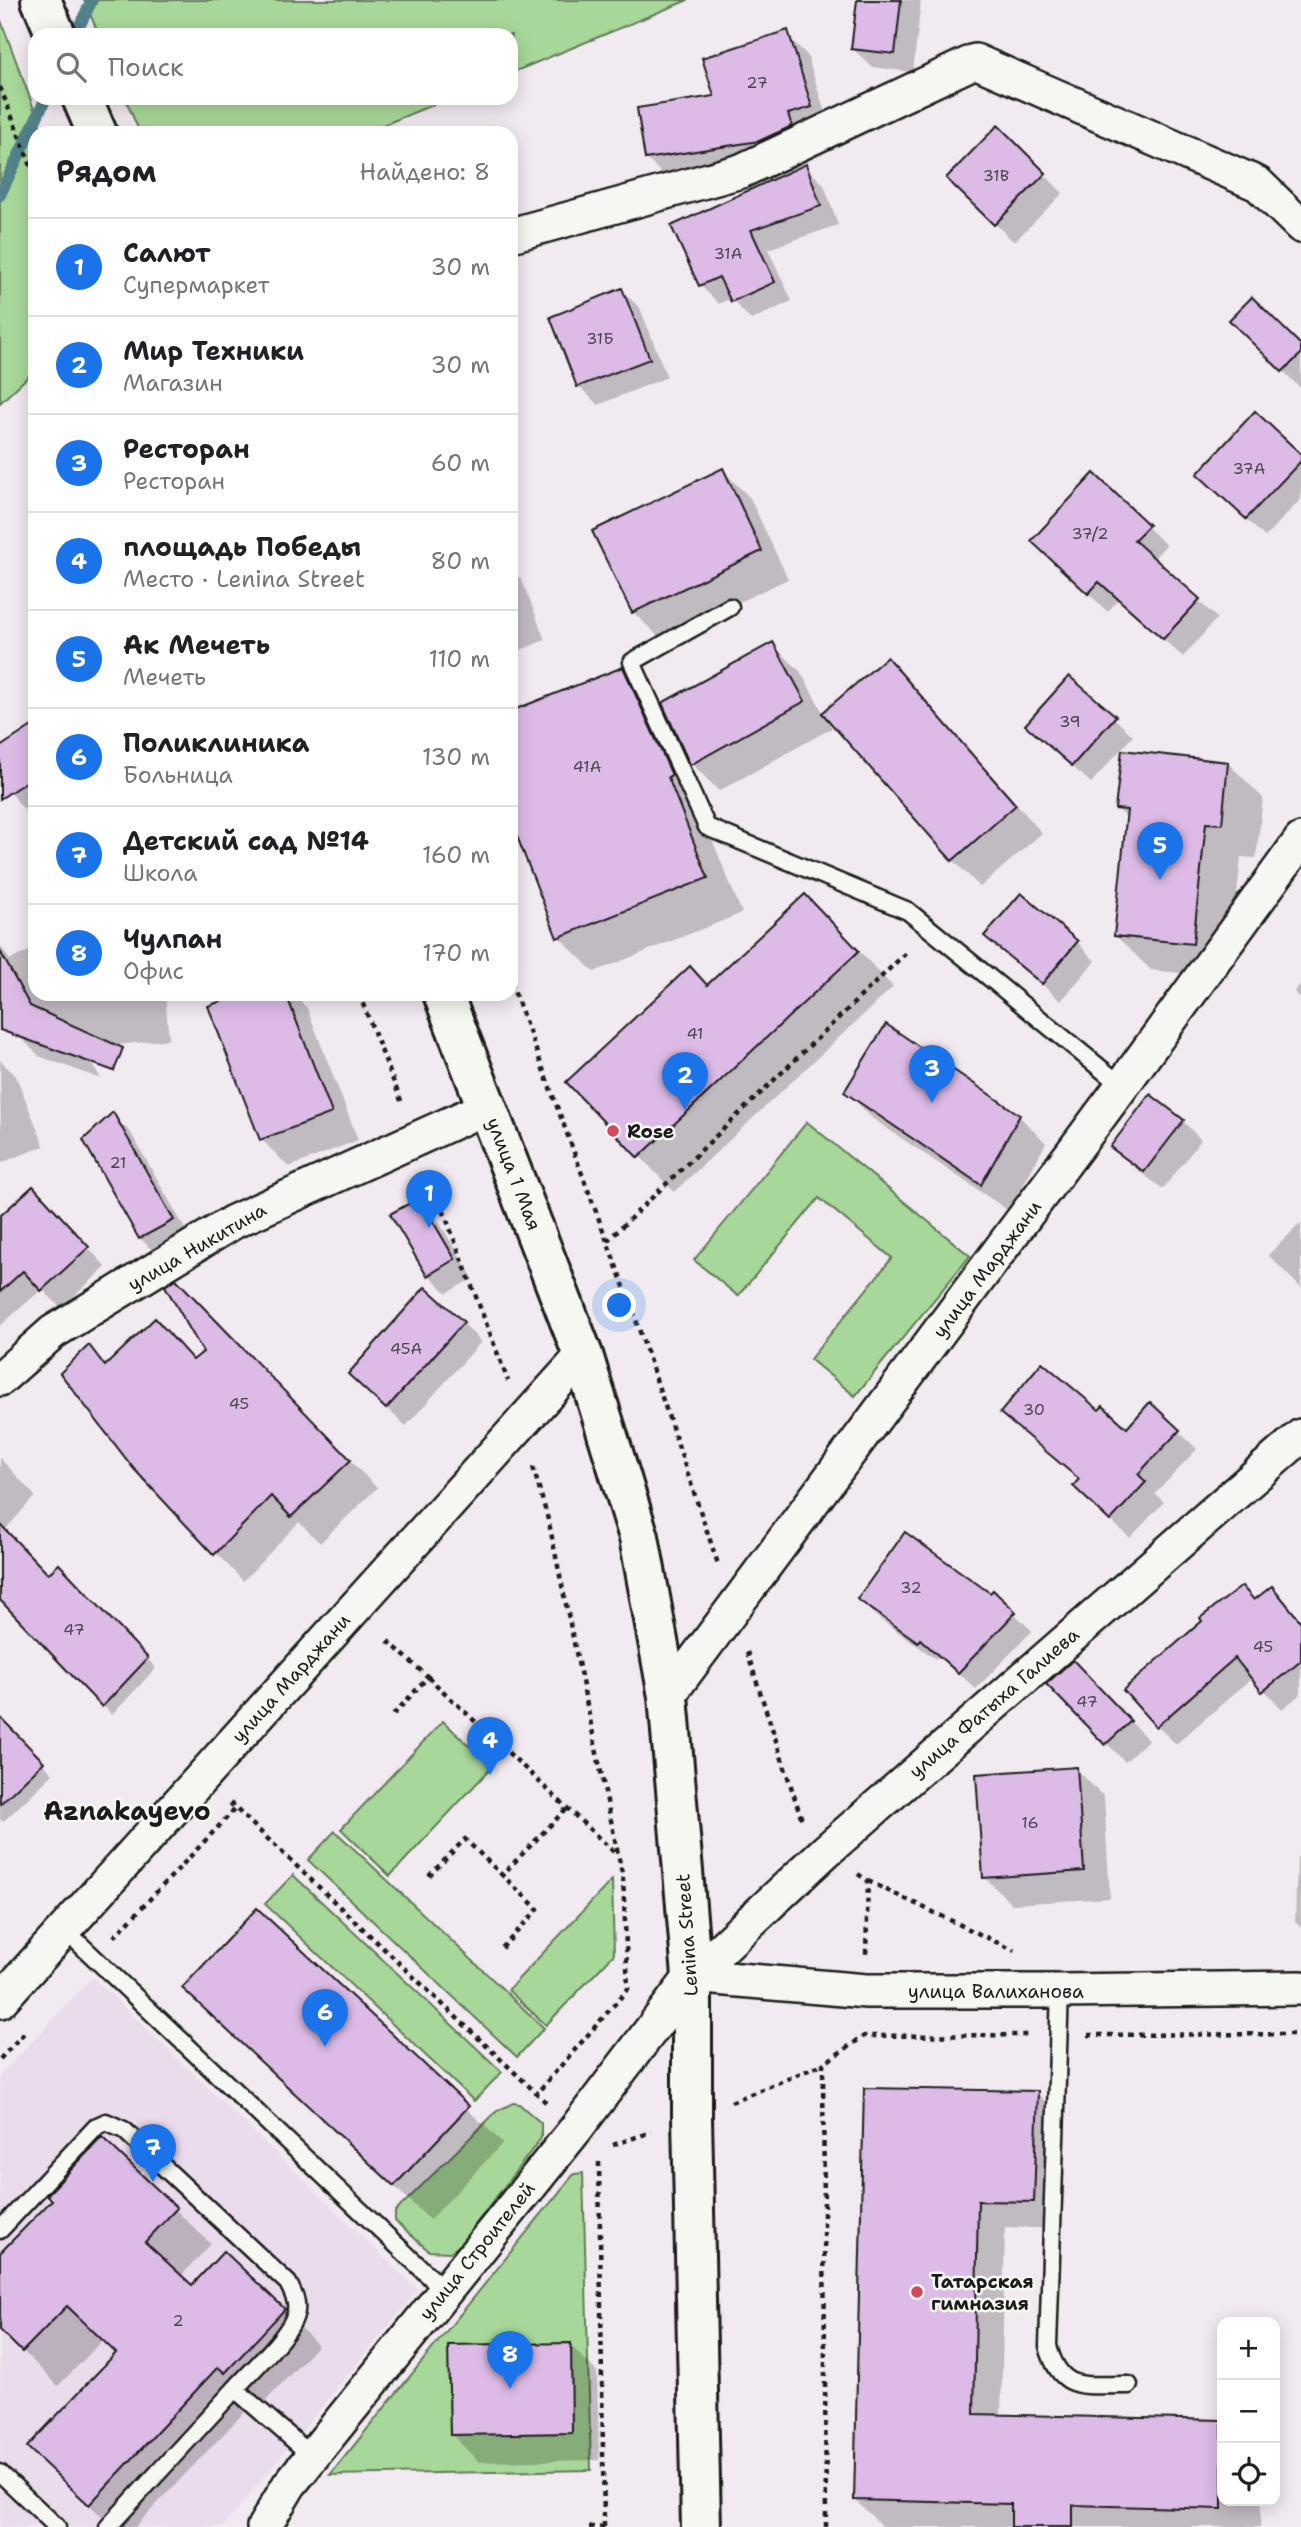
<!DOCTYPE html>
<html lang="ru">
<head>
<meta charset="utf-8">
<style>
  :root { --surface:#fff; --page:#f6f6f6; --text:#202124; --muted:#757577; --line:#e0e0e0; --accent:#1a73e8 }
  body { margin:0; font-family:"Shantell Sans",sans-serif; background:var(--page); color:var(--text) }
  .controls { position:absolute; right:21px; bottom:21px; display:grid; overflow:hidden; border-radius:14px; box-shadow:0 4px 18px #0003 }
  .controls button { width:63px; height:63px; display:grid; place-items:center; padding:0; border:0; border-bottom:2px solid var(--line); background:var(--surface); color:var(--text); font:35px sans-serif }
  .you { position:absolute; left:620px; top:1306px; width:24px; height:24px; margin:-18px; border:5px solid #fff; border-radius:50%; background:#1a73e8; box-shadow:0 0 0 10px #1a73e833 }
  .badge { display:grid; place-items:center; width:46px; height:46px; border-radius:50%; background:var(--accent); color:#fff; font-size:23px; font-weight:700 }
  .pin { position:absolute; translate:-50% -58px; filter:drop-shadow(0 2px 4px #0008) }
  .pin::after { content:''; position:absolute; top:37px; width:24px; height:21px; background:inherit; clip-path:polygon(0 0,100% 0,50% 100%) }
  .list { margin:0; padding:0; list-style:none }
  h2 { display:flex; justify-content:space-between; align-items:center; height:91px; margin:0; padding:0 28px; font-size:30px }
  h2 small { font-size:23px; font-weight:400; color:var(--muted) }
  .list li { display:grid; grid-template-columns:46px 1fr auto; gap:21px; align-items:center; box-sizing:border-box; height:98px; padding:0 28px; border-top:2px solid var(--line) }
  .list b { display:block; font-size:26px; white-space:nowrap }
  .list p { margin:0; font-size:23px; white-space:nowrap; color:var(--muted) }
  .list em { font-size:23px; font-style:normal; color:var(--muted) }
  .icon { flex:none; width:38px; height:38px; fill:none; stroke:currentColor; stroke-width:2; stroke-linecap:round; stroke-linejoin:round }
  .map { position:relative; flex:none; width:1301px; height:2527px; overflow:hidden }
  .search { position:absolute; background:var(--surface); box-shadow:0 4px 18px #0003; left:28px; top:28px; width:490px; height:77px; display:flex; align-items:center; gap:18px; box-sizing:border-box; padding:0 24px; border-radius:21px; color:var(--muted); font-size:26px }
  .panel { position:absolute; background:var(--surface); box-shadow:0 4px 18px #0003; left:28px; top:126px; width:490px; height:875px; border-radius:21px }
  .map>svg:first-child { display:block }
</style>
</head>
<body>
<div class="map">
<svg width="1301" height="2527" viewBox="0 0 1301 2527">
  <rect width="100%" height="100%" fill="#f1eaf0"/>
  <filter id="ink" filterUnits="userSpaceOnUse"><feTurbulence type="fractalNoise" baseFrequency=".0143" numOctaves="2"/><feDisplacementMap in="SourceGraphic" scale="14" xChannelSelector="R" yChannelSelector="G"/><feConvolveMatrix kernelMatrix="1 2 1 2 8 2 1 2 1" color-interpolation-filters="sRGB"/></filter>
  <g filter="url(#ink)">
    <path fill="#ebdced" d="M93,1977l325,313 -195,237h-223v-452z"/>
    <g fill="#a8d899" stroke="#627a5a" stroke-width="2">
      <path d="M84,0h604l-177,73v-38h-412z"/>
      <path d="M0,18l43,115h-8v237l-35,33z"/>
      <path d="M125,98h324l-85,35h-224z"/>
      <path d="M807,1122l163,134 -115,140 -45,-37 82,-101 -73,-60 -81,98 -44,-36z"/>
      <path d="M443,1721l49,46 -102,109 -49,-47z"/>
      <path d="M335,1831l209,197 -27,29 -209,-197z"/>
      <path d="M293,1875l209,197 -28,29 -209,-197z"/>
      <path d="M612,1880l2,74 -68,71 -38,-35z"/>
      <path d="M513,2103l6,1 22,19v15l-82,108 -9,6 -21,-1 -34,-30v-9l102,-101z"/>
      <path d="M583,2173l8,297 -261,5 244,-301z"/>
    </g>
    <g fill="#0003">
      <path d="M859,0h62l-8,72 -41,-5 -19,-18z"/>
      <path d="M788,36l19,19 22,70 -19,19 -145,33 -18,-18z"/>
      <path d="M998,128l65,65 -49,49 -66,-64z"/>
      <path d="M805,166l19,19 14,40 -70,24 24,52 -41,19 -20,-22 -12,6 -19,-19z"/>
      <path d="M621,290l19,18 27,69 -69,28 -19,-19z"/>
      <path d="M1232,320l69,28v41z"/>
      <path d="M1301,456v43l-36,38 -47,-44z"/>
      <path d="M722,470l28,28 38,81 -127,60 -28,-27z"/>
      <path d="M1094,475l72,70 -13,14 64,59 -34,39 -65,-58 -10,13 -56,-53z"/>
      <path d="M511,570l11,10 23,60 -34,14z"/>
      <path d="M772,644l28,27 24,43 63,-55 27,27 128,147 -62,54 -27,-27 -129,-145 8,13 -113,63 -27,-27z"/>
      <path d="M622,669l35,35 85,209 -148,59 -35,-35 -48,-120v-104z"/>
      <path d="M1114,718l19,18 -42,47 -45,-40z"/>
      <path d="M35,726v94l-16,-16 -19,-29v-26z"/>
      <path d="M1228,763l35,35 -7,60 -15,-1 -13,121 -77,-8 -36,-35 13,-116 -11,-11z"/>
      <path d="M840,931l53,56 -219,205 -105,-110 139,-95z"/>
      <path d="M987,936l90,6 18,19 -34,40z"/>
      <path d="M0,945l10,15 25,-12v46h130l4,45 -85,10 17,30 -62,-23 -22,-22 -17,-26z"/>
      <path d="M1301,983v16l-7,-7z"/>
      <path d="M245,994h48l14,14 51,132 -69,27 -28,-28z"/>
      <path d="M0,1060l16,16 28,70 -43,17z"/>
      <path d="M846,1091l173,25 27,27 -37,68 -136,-92z"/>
      <path d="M113,1115l18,18 60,106 -32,18 -19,-19 -55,-98z"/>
      <path d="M1183,1121l18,19 -38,49 -32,-24 -18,-19z"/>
      <path d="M419,1200l18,19 36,59 -26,15 -19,-19z"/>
      <path d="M51,1207l55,60 -45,41 -19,-19 -42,37v-108z"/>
      <path d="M1301,1223v65l-33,-33z"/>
      <path d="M203,1309l174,179 -57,55 -21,-21 -56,59 -108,-113 -46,-121 19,19 74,-18 12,13 11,-8z"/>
      <path d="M463,1323l18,19 -75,84 -37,-34z"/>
      <path d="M1002,1413h97l28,18h51l19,18 -42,45 9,8 -34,36 -36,-33 -14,-24z"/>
      <path d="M0,1458l35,38 -30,34 43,46 10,-10 98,102 -44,47 -112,-117z"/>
      <path d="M1272,1588l29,32v74l-19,15 -29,-32 -77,67 -19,-18 98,-125z"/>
      <path d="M993,1592l39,39 -56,58 -37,-34 -3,4 -59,-42 -18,-18 131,-4z"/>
      <path d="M1092,1681l56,59 -23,22 -76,-78z"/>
      <path d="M11,1730l42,44 -50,48 -3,-3v-82z"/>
      <path d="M1076,1769l28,28 6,101 -98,6 -28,-27z"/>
      <path d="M1297,1857h4v70l-6,-6z"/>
      <path d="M257,1911l246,232 -73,77 -246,-232z"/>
      <path d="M865,2090l172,3 27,27 -3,109 -56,-2 -4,189 221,5v80h39l-1,26h-377l-28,-27z"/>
      <path d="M102,2139l109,105 -31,33 12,11 91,22 35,35 -57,61 -6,-5 -120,126h-22l-48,-45 53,-128 -15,-14 -45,46 -58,-58v-72l54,-56z"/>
      <path d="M570,2345l27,27 2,88 -120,2 -27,-27z"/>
    </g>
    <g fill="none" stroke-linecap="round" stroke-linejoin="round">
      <g stroke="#53828a" stroke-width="12">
        <path d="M75,35l17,-35"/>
        <path d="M0,195l46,-97"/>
      </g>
    </g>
    <g fill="#dcbbe7" stroke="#1c1c1c" stroke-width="2">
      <path d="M857,0h44l-6,54 -44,-5z"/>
      <path d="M788,30l24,77 -24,7 4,12 -33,15 -114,18 -8,-51 77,-12 -12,-38z"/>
      <path d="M998,125l48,48 -52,52 -48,-47z"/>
      <path d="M806,164l15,42 -70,24 24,52 -44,20 -12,-25 -20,9 -28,-60z"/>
      <path d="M622,288l28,71 -73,28 -27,-70z"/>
      <path d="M1252,297l49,48v9l-19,18 -53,-52z"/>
      <path d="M1255,411l46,43v7l-55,58 -49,-45z"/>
      <path d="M723,468l39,83 -130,62 -40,-82z"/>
      <path d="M1094,473l55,52 -15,15 66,59 -37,40 -64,-57 -11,12 -57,-53z"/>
      <path d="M773,642l32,59 -115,64 -28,-62z"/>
      <path d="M887,657l129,148 -64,56 -130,-148z"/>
      <path d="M623,667l49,108 -4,2 40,101 -151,60 -46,-117v-110z"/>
      <path d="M1069,676l47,40 -44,50 -47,-41z"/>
      <path d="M35,724v52l-35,23v-52z"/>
      <path d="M1122,750l106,12 -6,62 -16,-1 -13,121 -79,-8 13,-126 -12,-1z"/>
      <path d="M1021,893l57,48 -36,43 -58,-48z"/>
      <path d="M805,894l54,57 -221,207 -72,-76 124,-116 17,19z"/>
      <path d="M0,951l30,55 93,42 -9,23 -114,-41z"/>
      <path d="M240,994h46l46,119 -72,27 -52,-134z"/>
      <path d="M886,1024l134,91 -39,70 -137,-93z"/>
      <path d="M1150,1094l34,26 -40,52 -34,-25z"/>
      <path d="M113,1112l61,108 -35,19 -56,-99z"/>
      <path d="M33,1186l56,61 -48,44 -18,-20 -23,21v-76z"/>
      <path d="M419,1198l36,61 -28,17 -37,-62z"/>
      <path d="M176,1279l175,181 -60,57 -20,-21 -57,59 -80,-86 -74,-96 29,-28 16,21 50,-48 38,42 10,-8 -38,-66z"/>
      <path d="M425,1287l39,35 -78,87 -38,-35z"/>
      <path d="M1042,1362l57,48 4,-4 24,22 23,-26 30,28 -42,44 8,8 -36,39 -37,-35 6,-7 -79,-66z"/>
      <path d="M0,1524l48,50 11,-10 89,94 -46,49 -102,-107z"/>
      <path d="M905,1532l85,61 3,-3 23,22 -58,61 -38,-34 -2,3 -61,-43z"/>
      <path d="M1242,1586l12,14 18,-14 29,36v39l-39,31 -27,-34 -79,69 -33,-37 79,-69 -2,-3z"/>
      <path d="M1073,1660l58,61 -26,24 -59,-61z"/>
      <path d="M0,1717l44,45 -44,42z"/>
      <path d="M1077,1767l7,104 -101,7 -7,-104z"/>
      <path d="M257,1908l212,198 -75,80 -212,-198z"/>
      <path d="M864,2088l174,3 -4,111 -56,-1 -4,213 248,6v89l-149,-4v22h-62v-23l-157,-4z"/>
      <path d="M102,2137l75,71 -32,34 47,43 32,-34 61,58 -60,64 -7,-6 -129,138 -62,-58 89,-94 -49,-47 -45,46 -22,-22v-77l52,-53 -5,-5z"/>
      <path d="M571,2343l1,90 -122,2 -2,-90z"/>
    </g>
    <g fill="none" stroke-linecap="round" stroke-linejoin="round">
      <defs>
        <g id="service">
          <path d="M730,607l-98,55 75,165 201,84 214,175"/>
          <path d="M64,1929l381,362"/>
          <path d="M1060,1991l-12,355c13,49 39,38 81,39"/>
          <path d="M0,2230l97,-104 9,-4 18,8 164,153c5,10 11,21 7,32 -5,20 -45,57 -60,74"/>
          <path d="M0,2473l57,54"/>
          <path d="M108,2527l127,-138 77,67"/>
        </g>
        <g id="minor">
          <path d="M511,235l230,-64 234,-110 283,123 43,42"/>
          <path d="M0,1379l53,-47 180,-110 254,-115"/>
          <path d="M668,1696l454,-610 179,-246"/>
          <path d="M692,1976l174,15h194l241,-3"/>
          <path d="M0,2001l583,-646"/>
          <path d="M264,2527l25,-42 286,-355 117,-154 134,-125 475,-415"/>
        </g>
        <g id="secondary">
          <path d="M41,0l15,35"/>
          <path d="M82,98l15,35"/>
          <path d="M443,994l140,361 56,182 29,159 24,280v142l9,409"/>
        </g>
      </defs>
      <use href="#service" stroke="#1c1c1c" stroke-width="21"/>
      <use href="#minor" stroke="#1c1c1c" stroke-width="38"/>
      <use href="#secondary" stroke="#1c1c1c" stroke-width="44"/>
      <g stroke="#1c1c1c" stroke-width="4.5" stroke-dasharray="5 5" stroke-linecap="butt">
        <path d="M0,87l35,89"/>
        <path d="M511,983l122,328 85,253"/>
        <path d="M359,994l43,109"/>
        <path d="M429,1173l79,208"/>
        <path d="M607,1241l302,-291"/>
        <path d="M533,1467l16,56 74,355 5,111 -91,104"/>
        <path d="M388,1641l40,36 -35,38"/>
        <path d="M747,1652l55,168"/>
        <path d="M428,1677l188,177"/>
        <path d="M230,1803l319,302"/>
        <path d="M858,1874l10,7 -2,74"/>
        <path d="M429,1876l36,-37 37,36 65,-67"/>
        <path d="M868,1881l147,70"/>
        <path d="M114,1937l122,-129"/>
        <path d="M502,1948l36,-39 -36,-34"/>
        <path d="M1088,2035l213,-1"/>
        <path d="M0,2059l24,-26"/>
        <path d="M731,2102l92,-38"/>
        <path d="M613,2145l38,-13"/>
        <path d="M599,2162l5,365"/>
        <path d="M589,2527h15"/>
        <path d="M826,2527l-3,-463 41,-28 167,-1"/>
      </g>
      <use href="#service" stroke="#f6f6f2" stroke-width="16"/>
      <use href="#minor" stroke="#f6f6f2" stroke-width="33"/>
      <use href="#secondary" stroke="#f6f6f2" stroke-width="38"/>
    </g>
  </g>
  <g fill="#d1495b" stroke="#f6f6f2" stroke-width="2.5">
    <circle cx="613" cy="1131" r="7"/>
    <circle cx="917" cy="2292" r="7"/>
  </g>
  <g text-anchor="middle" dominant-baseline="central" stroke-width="5" stroke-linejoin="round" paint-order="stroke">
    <g font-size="16" fill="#4c444f">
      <text x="757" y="82">27</text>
      <text x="996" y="175">31В</text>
      <text x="728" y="253">31А</text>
      <text x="600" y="338">31Б</text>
      <text x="1249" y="468">37А</text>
      <text x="1090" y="533">37/2</text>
      <text x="1070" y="721">39</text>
      <text x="587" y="766">41А</text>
      <text x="695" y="1033">41</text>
      <text x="118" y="1162">21</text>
      <text x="406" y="1348">45А</text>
      <text x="239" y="1403">45</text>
      <text x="1034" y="1409">30</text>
      <text x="911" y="1587">32</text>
      <text x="74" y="1629">47</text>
      <text x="1263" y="1646">45</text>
      <text x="1087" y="1701">47</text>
      <text x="1030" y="1822">16</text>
      <text x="178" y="2320">2</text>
    </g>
    <g font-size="19" font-weight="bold" fill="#1c1c1c" stroke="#f6f6f2" text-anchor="start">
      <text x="627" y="1131">Rose</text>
      <text x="931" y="2281">Татарская<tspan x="931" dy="22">гимназия</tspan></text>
    </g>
    <g font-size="19" fill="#1c1c1c" stroke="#f6f6f2">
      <text transform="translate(514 1174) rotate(69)">улица 1 Мая</text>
      <text transform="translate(197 1247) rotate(-30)">улица Никитина</text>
      <text transform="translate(987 1269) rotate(-53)">улица Марджани</text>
      <text transform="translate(291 1678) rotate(-48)">улица Марджани</text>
      <text transform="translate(994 1703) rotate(-41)">улица Фатыха Галиева</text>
      <text transform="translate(687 1935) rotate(-94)">Lenina Street</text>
      <text x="996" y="1991">улица Валиханова</text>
      <text transform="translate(477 2251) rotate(-51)">улица Строителей</text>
    </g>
    <g font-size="26" font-weight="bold" fill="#1c1c1c" stroke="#f6f6f2">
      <text x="127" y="1810">Aznakayevo</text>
    </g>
  </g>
</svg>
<div class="controls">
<button>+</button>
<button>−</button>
<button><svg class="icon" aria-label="locate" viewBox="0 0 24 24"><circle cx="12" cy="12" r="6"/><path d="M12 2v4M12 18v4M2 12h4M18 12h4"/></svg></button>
</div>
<div class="you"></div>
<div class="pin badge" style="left:429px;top:1228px">1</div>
<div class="pin badge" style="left:685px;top:1110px">2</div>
<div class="pin badge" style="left:932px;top:1103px">3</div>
<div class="pin badge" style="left:490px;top:1775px">4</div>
<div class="pin badge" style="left:1160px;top:880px">5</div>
<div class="pin badge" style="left:325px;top:2047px">6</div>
<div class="pin badge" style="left:153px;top:2182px">7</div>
<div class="pin badge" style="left:510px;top:2389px">8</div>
<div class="search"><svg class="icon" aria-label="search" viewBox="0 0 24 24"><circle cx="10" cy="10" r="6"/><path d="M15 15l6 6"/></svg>Поиск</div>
<section class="panel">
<h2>Рядом<small>Найдено: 8</small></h2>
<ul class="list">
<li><span class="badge">1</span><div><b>Салют</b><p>Супермаркет</p></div><em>30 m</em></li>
<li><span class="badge">2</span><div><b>Мир Техники</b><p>Магазин</p></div><em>30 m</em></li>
<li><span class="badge">3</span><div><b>Ресторан</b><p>Ресторан</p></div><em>60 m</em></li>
<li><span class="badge">4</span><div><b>площадь Победы</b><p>Место · Lenina Street</p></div><em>80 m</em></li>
<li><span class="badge">5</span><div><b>Ак Мечеть</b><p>Мечеть</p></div><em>110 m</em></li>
<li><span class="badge">6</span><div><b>Поликлиника</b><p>Больница</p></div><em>130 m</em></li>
<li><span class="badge">7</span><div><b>Детский сад №14</b><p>Школа</p></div><em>160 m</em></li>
<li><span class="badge">8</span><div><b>Чулпан</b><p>Офис</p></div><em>170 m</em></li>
</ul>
</section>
</div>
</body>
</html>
